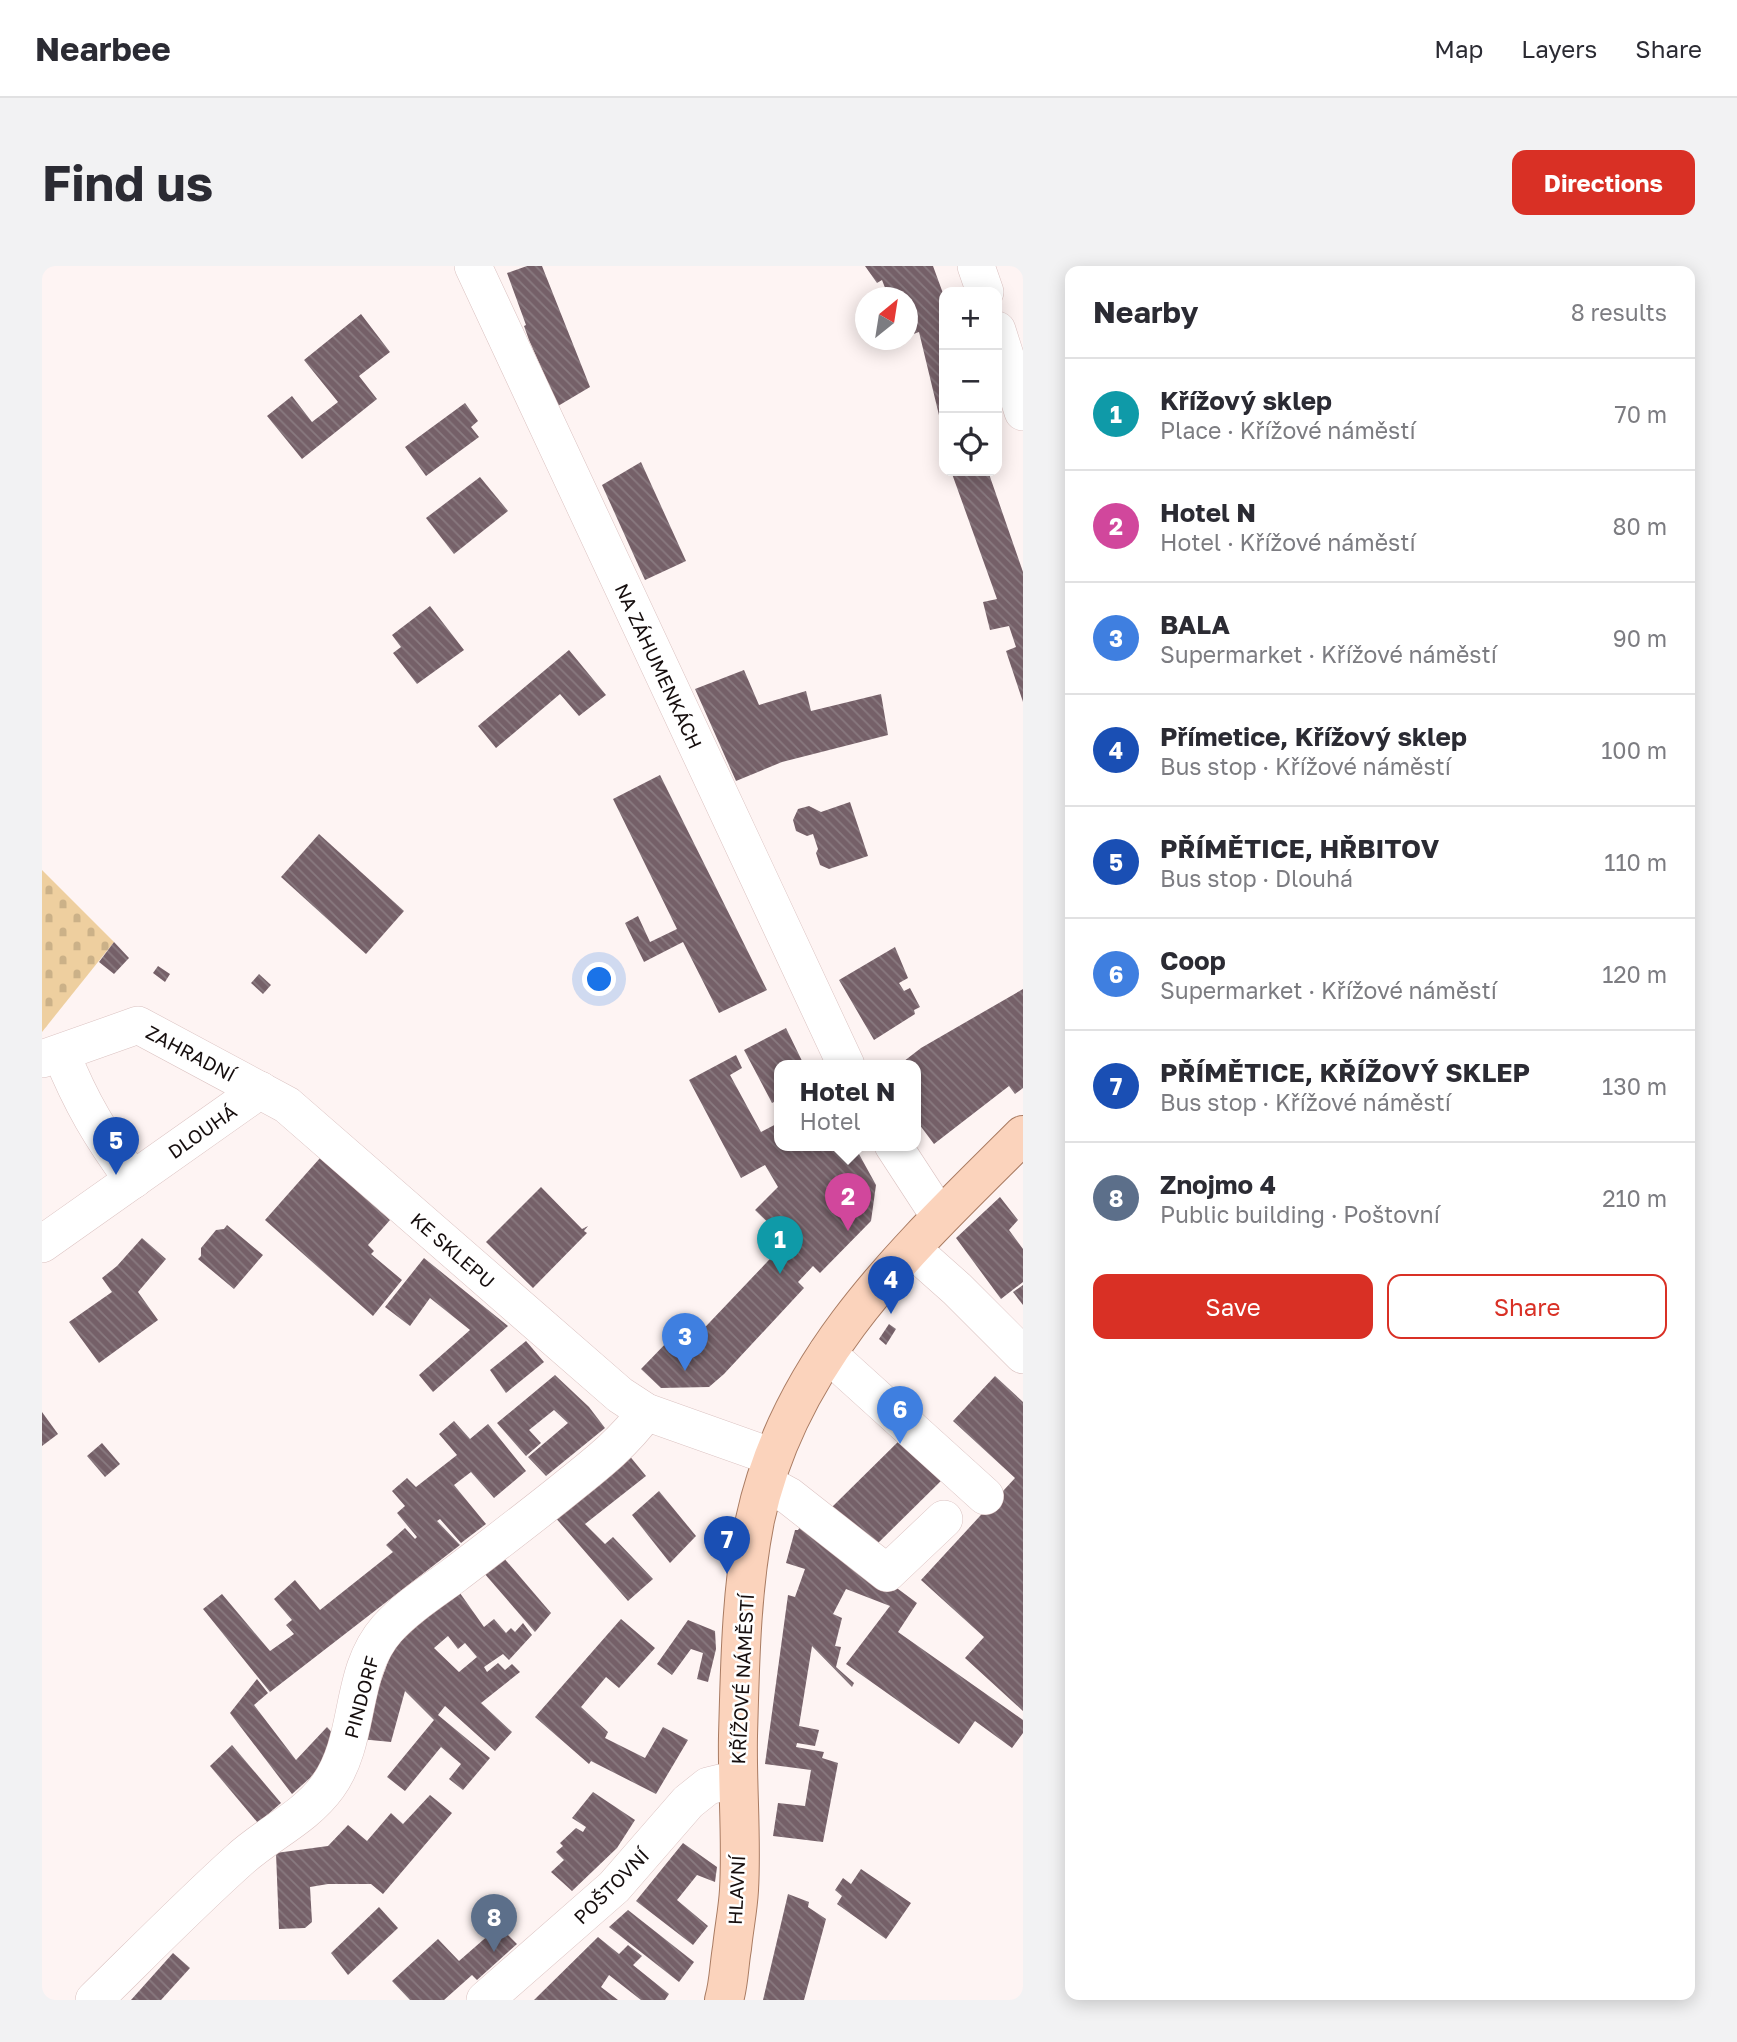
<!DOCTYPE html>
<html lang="en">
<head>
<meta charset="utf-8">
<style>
  :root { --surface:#fff; --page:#f2f2f3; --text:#2b2b33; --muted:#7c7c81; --line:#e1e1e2; --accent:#d93025 }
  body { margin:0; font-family:"Golos Text",sans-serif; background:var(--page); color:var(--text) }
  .controls { position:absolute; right:21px; top:21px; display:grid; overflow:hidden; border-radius:14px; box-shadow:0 4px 18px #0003 }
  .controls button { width:63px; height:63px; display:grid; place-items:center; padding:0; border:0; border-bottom:2px solid var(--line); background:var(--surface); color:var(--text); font:35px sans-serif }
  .compass { position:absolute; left:813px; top:21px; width:63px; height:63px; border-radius:50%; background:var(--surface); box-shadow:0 4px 18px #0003; rotate:30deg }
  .you { position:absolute; left:558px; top:714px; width:24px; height:24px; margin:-18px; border:5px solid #fff; border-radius:50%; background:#1a73e8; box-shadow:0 0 0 10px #1a73e833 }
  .badge { display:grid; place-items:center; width:46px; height:46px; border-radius:50%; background:var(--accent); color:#fff; font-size:23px; font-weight:700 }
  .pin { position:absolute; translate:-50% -58px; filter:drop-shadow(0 2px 4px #0008) }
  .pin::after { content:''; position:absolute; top:37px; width:24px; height:21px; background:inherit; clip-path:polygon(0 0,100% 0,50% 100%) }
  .popup { position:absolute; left:732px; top:794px; width:147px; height:91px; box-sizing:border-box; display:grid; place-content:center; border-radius:14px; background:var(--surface); filter:drop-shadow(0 2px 5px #0005); font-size:23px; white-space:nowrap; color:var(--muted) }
  .popup b { font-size:26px; color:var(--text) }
  .popup::after { content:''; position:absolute; left:50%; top:100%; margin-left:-14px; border:14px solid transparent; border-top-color:var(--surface) }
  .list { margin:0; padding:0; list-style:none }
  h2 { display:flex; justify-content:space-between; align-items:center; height:91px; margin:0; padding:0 28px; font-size:30px }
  h2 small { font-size:23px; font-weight:400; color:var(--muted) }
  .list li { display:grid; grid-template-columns:46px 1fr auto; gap:21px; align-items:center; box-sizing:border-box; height:112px; padding:0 28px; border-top:2px solid var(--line) }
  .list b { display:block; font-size:26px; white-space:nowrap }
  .list p { margin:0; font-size:23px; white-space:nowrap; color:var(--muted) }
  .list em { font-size:23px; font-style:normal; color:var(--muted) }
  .actions { display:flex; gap:14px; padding:21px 28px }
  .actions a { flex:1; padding:16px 0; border:2px solid var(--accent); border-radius:14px; text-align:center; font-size:24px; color:var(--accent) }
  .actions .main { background:var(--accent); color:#fff }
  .icon { flex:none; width:38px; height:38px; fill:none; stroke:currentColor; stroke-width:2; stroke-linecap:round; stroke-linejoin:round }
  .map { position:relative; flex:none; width:981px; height:1734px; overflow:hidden; border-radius:14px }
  header { display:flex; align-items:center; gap:42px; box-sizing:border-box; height:98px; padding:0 35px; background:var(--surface); border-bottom:2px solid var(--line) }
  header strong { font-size:33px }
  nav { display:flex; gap:38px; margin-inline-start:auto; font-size:24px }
  .intro { display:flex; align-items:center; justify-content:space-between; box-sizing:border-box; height:168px; padding:0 42px }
  h1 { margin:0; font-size:49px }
  .button { padding:18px 32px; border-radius:14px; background:var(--accent); color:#fff; font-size:24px; font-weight:700 }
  main { display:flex; gap:42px; padding:0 42px }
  aside { flex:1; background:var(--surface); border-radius:14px; box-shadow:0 4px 18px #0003 }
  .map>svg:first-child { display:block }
</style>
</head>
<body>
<header>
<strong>Nearbee</strong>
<nav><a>Map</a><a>Layers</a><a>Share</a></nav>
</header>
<div class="intro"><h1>Find us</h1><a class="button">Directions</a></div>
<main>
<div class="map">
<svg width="981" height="1734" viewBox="0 0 981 1734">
  <defs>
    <pattern id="cemetery-stones" width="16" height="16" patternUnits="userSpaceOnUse" patternTransform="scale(1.75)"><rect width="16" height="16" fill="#eecf9f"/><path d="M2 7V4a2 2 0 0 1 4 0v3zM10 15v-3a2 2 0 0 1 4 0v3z" fill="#cbb188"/></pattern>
    <pattern id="building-back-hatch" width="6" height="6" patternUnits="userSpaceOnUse" patternTransform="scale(1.75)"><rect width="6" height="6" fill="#756068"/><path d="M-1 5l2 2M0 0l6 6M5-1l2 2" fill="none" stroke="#897a80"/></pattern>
  </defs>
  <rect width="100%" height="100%" fill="#fef4f3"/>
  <path fill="url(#cemetery-stones)" d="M0,604l72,72 -72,90z"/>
  <g fill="url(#building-back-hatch)" fill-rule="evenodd">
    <path d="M485,0h15l48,121 -32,19 -29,-66 -5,-14 2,-1 -19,-52z"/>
    <path d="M823,0h68l11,30v140l-25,-104 -11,4v-38h-19l-7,-18 -5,3z"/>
    <path d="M319,48l29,38 -31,24 18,23 -75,60 -35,-43 25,-20 20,26 26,-20 -34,-42z"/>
    <path d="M423,137l13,18 -7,6 8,10 -53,39 -21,-29z"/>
    <path d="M599,196l45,99 -41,19 -43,-95z"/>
    <path d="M909,205h37l35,101v130l-17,-51 10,-4 -7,-21 -19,4 -7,-28 14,-3z"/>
    <path d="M438,211l28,34 -54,43 -28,-36z"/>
    <path d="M388,340l34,44 -47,34 -24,-31 8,-6 -9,-12z"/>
    <path d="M527,384l37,45 -27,21 -19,-22 -64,54 -18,-22z"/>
    <path d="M702,404l15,35 47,-14 5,20 70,-17 7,41 -106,27 -46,19 -41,-92z"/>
    <path d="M618,509l107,215 -48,23 -36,-71 -39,20 -19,-39 13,-7 12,26 27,-13 -64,-130z"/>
    <path d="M808,536l18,54 -39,13 -9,-4 -4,-12 2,-4 -5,-15 -6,2 -11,-5 -3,-11 5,-11 11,-3 12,6z"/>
    <path d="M277,568l85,77 -38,43 -85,-77z"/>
    <path d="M72,676l15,16 -15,16 -15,-12z"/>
    <path d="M853,681l13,31 -9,5 5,8 6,-3 10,19 -6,3 1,4 -41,26 -35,-60z"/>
    <path d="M116,700l12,8 -5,8 -12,-9z"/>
    <path d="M217,708l12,11 -8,9 -12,-11z"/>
    <path d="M981,723v99l-8,6 -6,-8 -75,58 -18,-24v-55h-17l22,-17z"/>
    <path d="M744,762l18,37h-24v34l-8,4 -28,-53z"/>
    <path d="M694,789l6,13 -12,7 31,57 19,-10v23h74l22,40 -5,36 -51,52 -7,-7 -15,16 6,6 -80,86 -15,13 -48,1 -20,-19 31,-32 6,5h13l96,-101 -32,-31 23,-23 -13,-22 -24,13 -52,-98z"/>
    <path d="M278,892l70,62 -22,25 6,6 -3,3 31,26 -29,36 -108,-96z"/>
    <path d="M499,921l41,42 6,-3 -4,5 3,2 -54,55 -47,-46z"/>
    <path d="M958,931l18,23 -9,10 14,19v33l-22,17 -45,-61z"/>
    <path d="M185,959l36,30 -29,34 -36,-30 3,-3v-8l15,-18 8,-1z"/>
    <path d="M100,972l24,21 -28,33 20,28 -59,43 -30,-41 43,-30 -10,-14 15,-12z"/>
    <path d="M382,992l84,68 -75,66 -14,-17 51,-45 -40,-32 -20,28 -25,-19z"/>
    <path d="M981,1019v20l-10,-13z"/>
    <path d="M847,1058l7,5 -10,16 -7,-6z"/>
    <path d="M484,1075l18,21 -38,31 -16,-23z"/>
    <path d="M513,1109l34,32 16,21 -59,48 -18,-19 40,-34 -14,-13 -25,20 12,13 -15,13 -29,-33z"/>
    <path d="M953,1110l28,26v309l-58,-53 19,-21 -63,-57 94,-102 -62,-57z"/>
    <path d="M0,1146l16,22 -16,12z"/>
    <path d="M412,1155l16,18 18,-15 38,47 -32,27 -23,-26 -17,13 32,39 -25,19 -21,-24 -3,2 23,24 -190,147 -67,-83 19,-15 48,57 24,-17 -8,-9 6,-5 -18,-21 21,-19 25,30 73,-58 -7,-7 19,-17 10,11 2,-2 -20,-24 8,-7 -13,-15 15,-13 9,9 41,-32 -18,-21z"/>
    <path d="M865,1167l41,41 -76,75 -41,-41z"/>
    <path d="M60,1177l18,21 -15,13 -18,-21z"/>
    <path d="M586,1188l18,22 -61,48 20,20 8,-7 40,42 -25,22 -74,-85z"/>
    <path d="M617,1225l37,45 -26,27 -38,-48z"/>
    <path d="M763,1254l112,83 -19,29 125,88v13l-11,15 -37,-27 -16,23 -113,-80 44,-58 -44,-17 -13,25 9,4 -7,28 6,1 -5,20 18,16 -2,4 -40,-41 -13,80 20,4 -4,16 -18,-3 -1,4 28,5 -2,6 16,5 -15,79 -50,-6 5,-33 27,3 6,-36 -46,-6 23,-169 7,2 10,-28 -19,-6 9,-33h3z"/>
    <path d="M461,1291l48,56 -16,19 -51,-59z"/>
    <path d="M413,1320l29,41 10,-8 12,14 5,-5 4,4 8,-9 9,12 -23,25 -6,-6 -19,13 3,5 11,-9 7,7 7,-6 8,8 -39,31 31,29 -17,19 -50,-45 -7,9 52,43 -27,32 -14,-11 12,-15 -20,-17 -36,44 -18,-14 47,-57 -29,-29 -14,51 -31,-3 34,-94zM406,1370l10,13 7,-6 12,14 -18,15 -25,-24z"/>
    <path d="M579,1353l34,29 -36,40 -13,-11 -25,30 27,25 -3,6 40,20 18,-31 25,13 -32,54 -65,-33 -2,3 -54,-47z"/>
    <path d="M646,1354l27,11 1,18 -8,33 -11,-3 6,-26 -12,-4 -19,26 -15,-11z"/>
    <path d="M215,1413l11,14 -14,12 42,55 31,-33 13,14 -30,37 -18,16 -62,-81z"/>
    <path d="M190,1479l49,58 -23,20 -48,-57z"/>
    <path d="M551,1526l42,28 -18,28 -45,43 -21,-19 13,-12 -8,-8 7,-6 -3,-3 16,-15 7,4 3,-5 -14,-9z"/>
    <path d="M388,1529l22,18 -69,81 -12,-10h-43l-18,3 2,35 -7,6 -26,1 -3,-76 52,-7 20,-21 19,16 24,-28 12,11z"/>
    <path d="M641,1577l34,24 -2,15 -18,-7 -20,25 31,26 -15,19 -57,-44z"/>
    <path d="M819,1603l50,34 -25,36 -49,-35 5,-8 -7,-6 8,-12 8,6z"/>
    <path d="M746,1628l21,8 -1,5 18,12 -22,81h-41z"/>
    <path d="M337,1641l19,21 -50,47 -17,-22z"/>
    <path d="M586,1644l66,52 -15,20 -70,-55z"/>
    <path d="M457,1660l18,18 -40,36 -5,-5 -28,25h-34l-18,-19 46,-42 21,22z"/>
    <path d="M556,1671l21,17 9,-9 14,11 -9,9 36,29 -4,6h-24l-32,-25 -8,12 17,13h-84z"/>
    <path d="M131,1687l17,15 -29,32h-30z"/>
  </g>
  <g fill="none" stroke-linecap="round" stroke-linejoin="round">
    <defs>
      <g id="minor">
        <path d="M431,0l373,799"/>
        <path d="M934,0l9,26"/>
        <path d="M955,64l26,82"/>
        <path d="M19,787c20,50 40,83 72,127"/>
        <path d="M0,793l96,-34 149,80 333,290 26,17 127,45"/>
        <path d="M851,879l47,72"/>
        <path d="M0,978l218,-154"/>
        <path d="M870,983l45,40 66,66"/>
        <path d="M785,1087l158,143"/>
        <path d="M723,1217l24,13 98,77 57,-54"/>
        <path d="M52,1734c48,-47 95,-95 145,-140 28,-26 66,-42 89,-74 34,-47 20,-113 59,-157 19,-21 44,-37 66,-53 39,-30 79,-60 117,-91 29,-23 55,-44 76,-73"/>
        <path d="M443,1734l129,-113 74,-85 20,-16 29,-7"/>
      </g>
      <path id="major" d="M682,1734c5,-17 5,-35 8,-52 2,-20 6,-39 7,-58 3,-51 -2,-103 -1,-154 2,-72 3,-145 17,-216 35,-164 155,-272 268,-385"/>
    </defs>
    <use href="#minor" stroke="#dbc2c1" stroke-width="38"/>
    <use href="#major" stroke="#a97b62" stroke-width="40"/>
    <use href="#minor" stroke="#fff" stroke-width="37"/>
    <use href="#major" stroke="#fbd3bc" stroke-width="38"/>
  </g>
  <g text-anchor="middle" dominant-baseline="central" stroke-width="5" stroke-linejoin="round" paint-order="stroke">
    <g font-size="19" fill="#160e0e" stroke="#fff">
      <text transform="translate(617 400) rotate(65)">NA ZÁHUMENKÁCH</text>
      <text transform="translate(149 787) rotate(28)">ZAHRADNÍ</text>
      <text transform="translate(160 865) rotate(-35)">DLOUHÁ</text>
      <text transform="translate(411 984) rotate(41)">KE SKLEPU</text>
      <text transform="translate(700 1413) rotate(-87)">KŘÍŽOVÉ NÁMĚSTÍ</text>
      <text transform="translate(319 1431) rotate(-75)">PINDORF</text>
      <text transform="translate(569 1620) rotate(-45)">POŠTOVNÍ</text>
      <text transform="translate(694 1624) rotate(-87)">HLAVNÍ</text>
    </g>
  </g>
</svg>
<div class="controls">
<button>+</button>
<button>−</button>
<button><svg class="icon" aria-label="locate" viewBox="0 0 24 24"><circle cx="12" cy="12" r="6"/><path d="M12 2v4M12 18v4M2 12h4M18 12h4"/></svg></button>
</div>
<svg class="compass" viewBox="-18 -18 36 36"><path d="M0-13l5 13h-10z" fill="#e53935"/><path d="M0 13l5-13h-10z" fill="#7c7c81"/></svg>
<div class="you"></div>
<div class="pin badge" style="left:738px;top:1008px;background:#0f9aa8">1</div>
<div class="pin badge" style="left:806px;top:965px;background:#d1479c">2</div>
<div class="popup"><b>Hotel N</b>Hotel</div>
<div class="pin badge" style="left:643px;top:1105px;background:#3f7fe0">3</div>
<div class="pin badge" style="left:849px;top:1048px;background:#1a4fb4">4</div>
<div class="pin badge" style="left:74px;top:909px;background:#1a4fb4">5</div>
<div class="pin badge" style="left:858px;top:1178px;background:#3f7fe0">6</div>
<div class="pin badge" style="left:685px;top:1308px;background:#1a4fb4">7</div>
<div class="pin badge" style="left:452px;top:1686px;background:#5c6f8a">8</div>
</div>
<aside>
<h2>Nearby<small>8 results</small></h2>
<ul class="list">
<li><span class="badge" style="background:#0f9aa8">1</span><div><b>Křížový sklep</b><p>Place · Křížové náměstí</p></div><em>70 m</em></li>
<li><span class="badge" style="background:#d1479c">2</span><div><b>Hotel N</b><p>Hotel · Křížové náměstí</p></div><em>80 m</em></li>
<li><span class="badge" style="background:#3f7fe0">3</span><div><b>BALA</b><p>Supermarket · Křížové náměstí</p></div><em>90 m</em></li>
<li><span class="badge" style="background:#1a4fb4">4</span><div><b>Přímetice, Křížový sklep</b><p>Bus stop · Křížové náměstí</p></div><em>100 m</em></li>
<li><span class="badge" style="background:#1a4fb4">5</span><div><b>PŘÍMĚTICE, HŘBITOV</b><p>Bus stop · Dlouhá</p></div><em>110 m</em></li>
<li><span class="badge" style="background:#3f7fe0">6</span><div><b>Coop</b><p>Supermarket · Křížové náměstí</p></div><em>120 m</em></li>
<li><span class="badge" style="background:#1a4fb4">7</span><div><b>PŘÍMĚTICE, KŘÍŽOVÝ SKLEP</b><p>Bus stop · Křížové náměstí</p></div><em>130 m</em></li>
<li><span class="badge" style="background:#5c6f8a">8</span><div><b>Znojmo 4</b><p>Public building · Poštovní</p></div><em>210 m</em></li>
</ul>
<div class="actions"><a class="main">Save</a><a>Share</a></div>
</aside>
</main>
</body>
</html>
